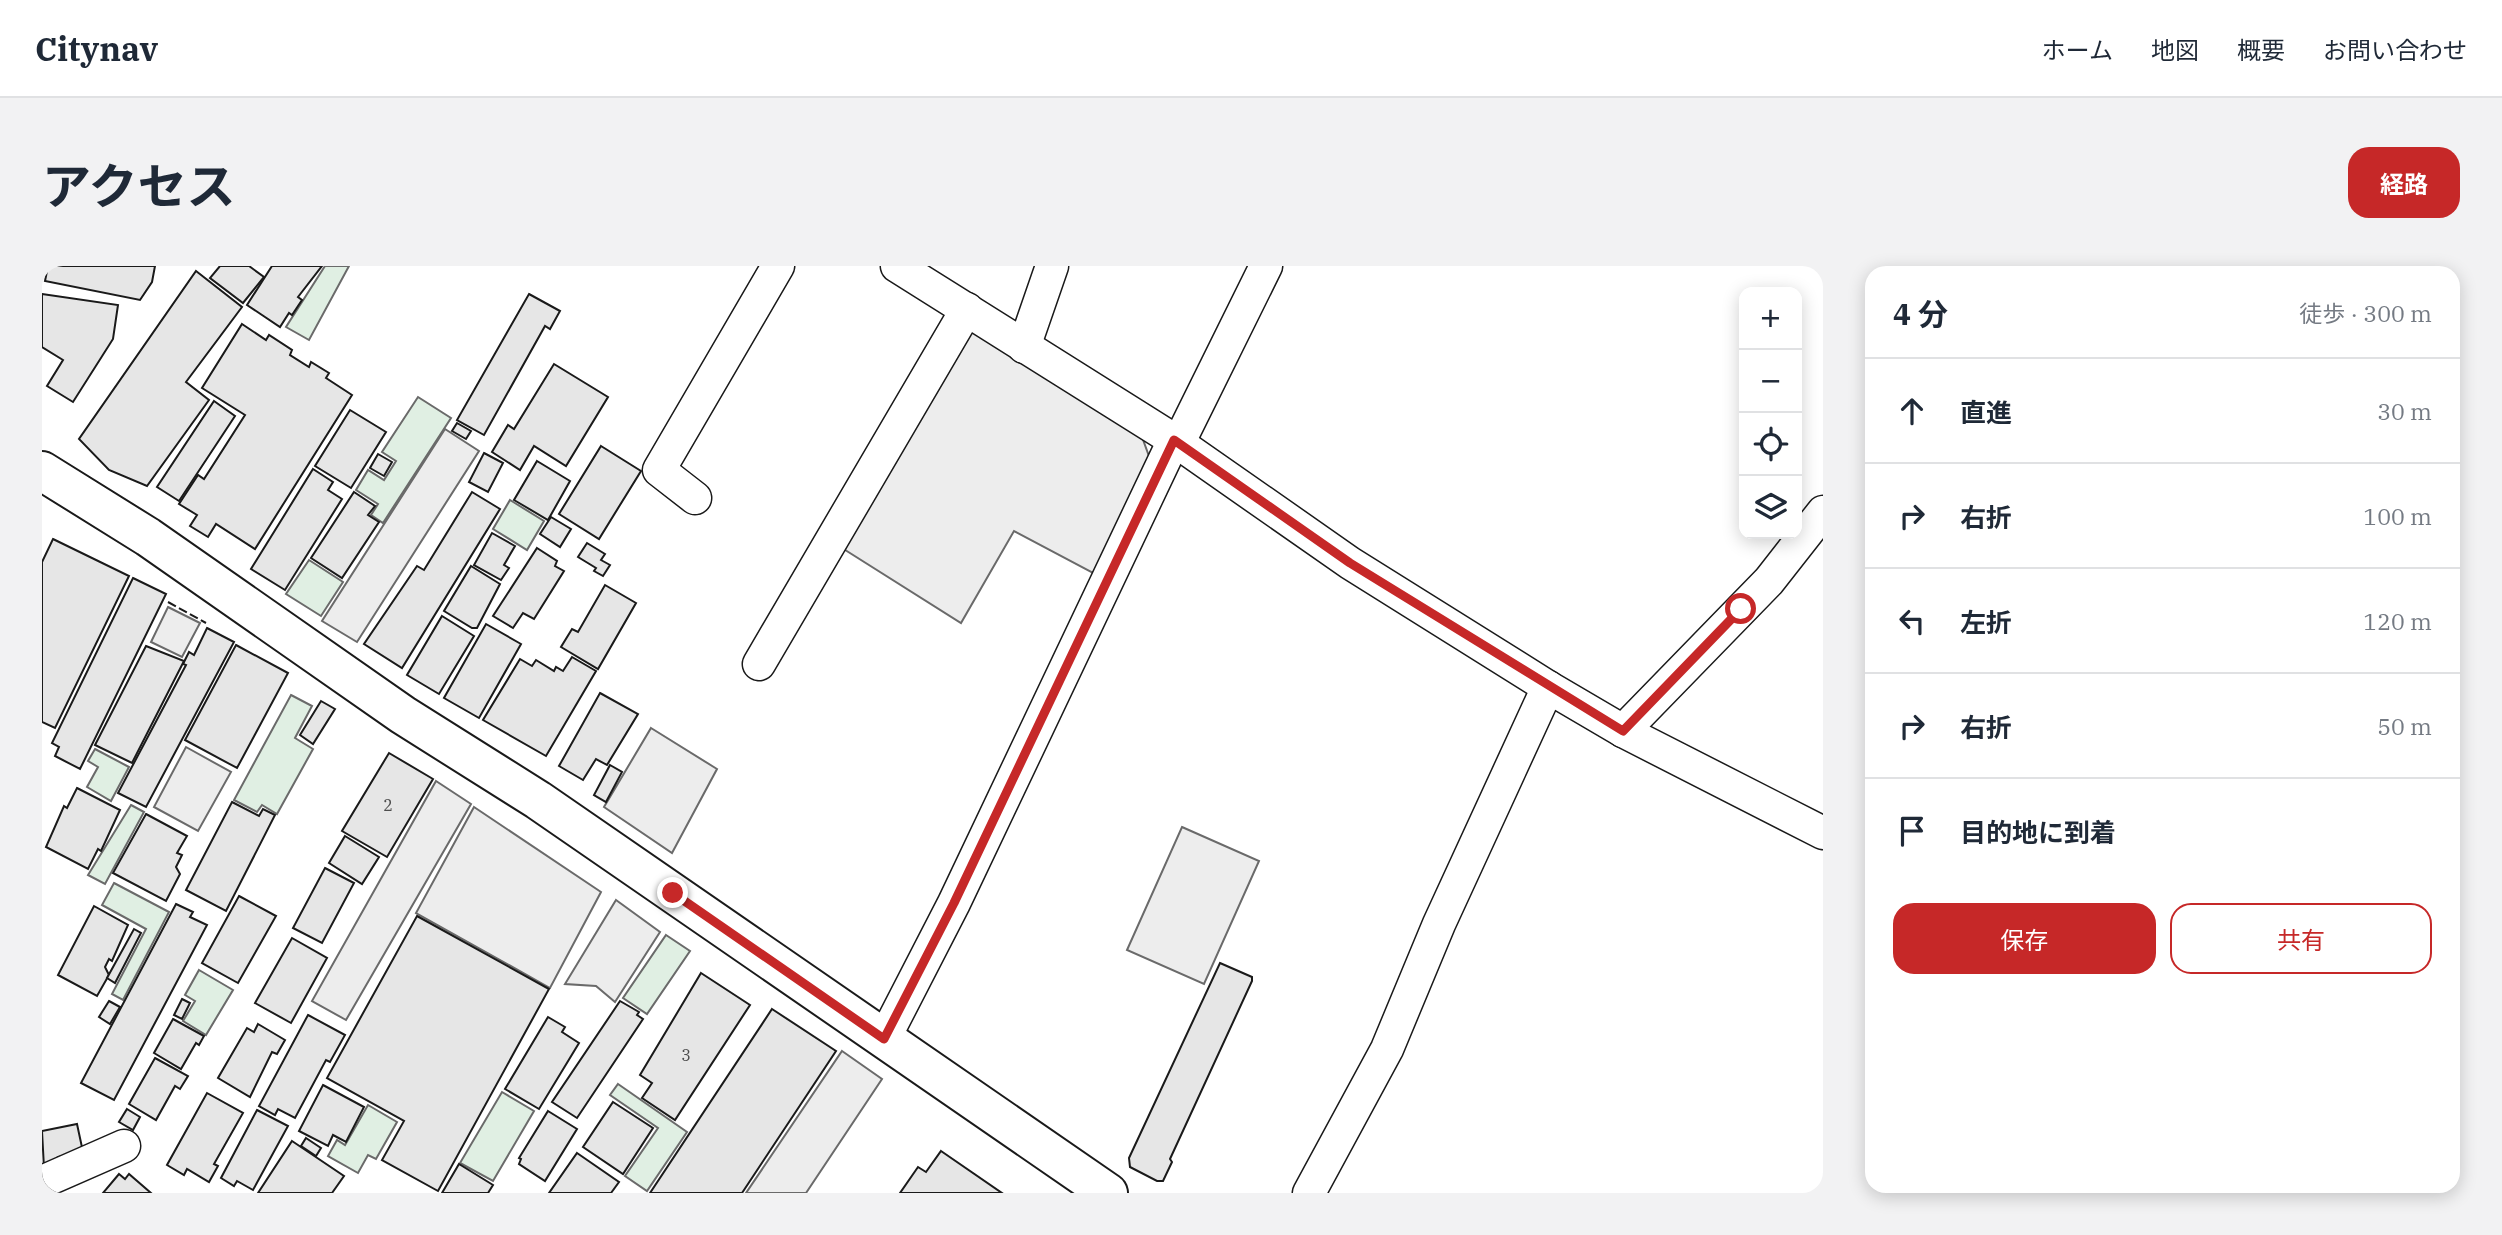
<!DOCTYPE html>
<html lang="ja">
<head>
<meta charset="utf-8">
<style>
  :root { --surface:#fff; --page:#f2f2f3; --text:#1f2937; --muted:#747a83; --line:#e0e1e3; --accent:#c62828 }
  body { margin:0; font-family:"IBM Plex Serif","Noto Sans JP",serif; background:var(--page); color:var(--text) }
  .controls { position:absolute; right:21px; top:21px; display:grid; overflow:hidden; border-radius:14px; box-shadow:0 4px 18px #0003 }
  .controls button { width:63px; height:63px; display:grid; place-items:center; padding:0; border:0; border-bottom:2px solid var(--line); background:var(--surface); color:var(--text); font:35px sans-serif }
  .stop { position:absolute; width:21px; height:21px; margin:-16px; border:5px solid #c62828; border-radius:50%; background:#fff }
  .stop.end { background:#c62828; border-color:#fff; box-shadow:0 2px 7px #0008 }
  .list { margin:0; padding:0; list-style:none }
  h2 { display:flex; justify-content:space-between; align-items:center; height:91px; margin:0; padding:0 28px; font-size:30px }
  h2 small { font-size:23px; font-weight:400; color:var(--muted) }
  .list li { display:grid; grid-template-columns:46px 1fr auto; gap:21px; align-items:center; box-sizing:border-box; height:105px; padding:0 28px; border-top:2px solid var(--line) }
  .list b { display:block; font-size:26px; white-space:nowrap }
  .list em { font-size:23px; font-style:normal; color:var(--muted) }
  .actions { display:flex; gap:14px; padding:21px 28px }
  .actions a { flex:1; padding:16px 0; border:2px solid var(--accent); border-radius:21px; text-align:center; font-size:24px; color:var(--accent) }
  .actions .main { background:var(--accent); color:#fff }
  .icon { flex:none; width:38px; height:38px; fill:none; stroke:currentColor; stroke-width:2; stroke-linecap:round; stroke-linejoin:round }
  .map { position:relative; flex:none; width:1781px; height:927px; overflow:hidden; border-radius:21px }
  header { display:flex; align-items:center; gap:42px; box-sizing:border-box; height:98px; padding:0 35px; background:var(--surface); border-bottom:2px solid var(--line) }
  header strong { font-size:33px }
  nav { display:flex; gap:38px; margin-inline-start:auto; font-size:24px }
  .intro { display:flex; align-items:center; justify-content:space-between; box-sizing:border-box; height:168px; padding:0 42px }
  h1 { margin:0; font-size:49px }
  .button { padding:18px 32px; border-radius:21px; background:var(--accent); color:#fff; font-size:24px; font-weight:700 }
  main { display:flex; gap:42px; padding:0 42px }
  aside { flex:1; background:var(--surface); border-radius:21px; box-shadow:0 4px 18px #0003 }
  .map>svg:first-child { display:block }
</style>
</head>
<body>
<header>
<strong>Citynav</strong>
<nav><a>ホーム</a><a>地図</a><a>概要</a><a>お問い合わせ</a></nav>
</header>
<div class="intro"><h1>アクセス</h1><a class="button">経路</a></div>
<main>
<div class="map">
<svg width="1781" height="927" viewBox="0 0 1781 927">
  <rect width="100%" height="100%" fill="#fff"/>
  <g fill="#e0efe3" stroke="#6a6a6a" stroke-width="2">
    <path d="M283,0h24l-40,74 -23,-13z"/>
    <path d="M376,131l33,21 -68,105 -12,-8 7,-11 -22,-14 12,-20 16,10 12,-19 -14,-9z"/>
    <path d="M468,234l34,21 -17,29 -34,-21z"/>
    <path d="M267,294l34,22 -22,34 -35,-22z"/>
    <path d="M249,429l21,11 -17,32 18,11 -36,65 -15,-9 -5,7 -23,-12z"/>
    <path d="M53,483l34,18 -18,34 -24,-14 11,-20 -10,-6z"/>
    <path d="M89,539l13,7 -39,72 -17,-9z"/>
    <path d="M72,617l55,29 -46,88 -11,-6 34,-65 -44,-24z"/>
    <path d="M624,669l24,16 -43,63 -24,-16z"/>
    <path d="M157,704l34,20 -27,45 -23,-14 12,-20 -10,-6z"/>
    <path d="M576,818l69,48 -40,59 -22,-15 33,-48 -48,-33z"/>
    <path d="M460,826l32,19 -41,70 -33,-18z"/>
    <path d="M326,839l29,17 -21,37 -8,-4 -10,18 -30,-17 9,-16 8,5z"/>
  </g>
  <g fill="#ededed" stroke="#6a6a6a" stroke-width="2">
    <path d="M929,59l171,112 8,22 -57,114 -79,-42 -53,92 -119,-75z"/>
    <path d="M403,163l34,22 -122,191 -35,-21z"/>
    <path d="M126,341l32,16 -18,34 -31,-15z"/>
    <path d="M609,462l66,41 -45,84 -68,-46z"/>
    <path d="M144,481l45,25 -33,59 -44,-24z"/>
    <path d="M394,515l35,23 -125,216 -34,-19z"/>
    <path d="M432,541l127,85 -51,96 -134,-75z"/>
    <path d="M1140,561l77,34 -55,123 -77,-34z"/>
    <path d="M574,634l44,32 -45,70 -19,-16 -31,-2z"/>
    <path d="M800,785l40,28 -76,114h-60z"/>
  </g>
  <g fill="#e6e6e6" stroke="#1a1a1a" stroke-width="2">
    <path d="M6,0h107l-3,16 -12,18 -95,-19z"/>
    <path d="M178,0h29l15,11 -21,26 -33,-25z"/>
    <path d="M230,0h50l-24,31 4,3 -10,15 -3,-2 -9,14 -33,-22z"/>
    <path d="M154,5l46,36 -56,75 23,18 -62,86 -38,-16 -30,-31z"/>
    <path d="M0,28l76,11 -5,34 -40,63 -26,-16 16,-26 -21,-13z"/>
    <path d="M487,28l31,17 -10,18 -5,-3 -61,109 -27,-15z"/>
    <path d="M200,58l24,16 3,-5 23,15 -2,5 19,12 2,-5 18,11 -3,5 26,17 -97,154 -39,-25 -8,13 -18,-11 7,-11 -18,-11 19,-29 6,4 41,-64 -43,-27z"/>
    <path d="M512,98l54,33 -42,69 -32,-20 -14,24 -28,-18 16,-27 6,4z"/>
    <path d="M172,135l21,15 -56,85 -22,-14z"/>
    <path d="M308,144l36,22 -35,56 -36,-22z"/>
    <path d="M415,157l14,8 -5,8 -14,-8z"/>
    <path d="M559,180l40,25 -42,68 -40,-25z"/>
    <path d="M442,187l19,10 -15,29 -19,-10z"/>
    <path d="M336,188l14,8 -8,14 -14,-8z"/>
    <path d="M495,195l33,20 -22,39 -34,-20z"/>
    <path d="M271,203l20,13 -5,8 14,9 -57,91 -34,-21z"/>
    <path d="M312,226l21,14 -7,9 11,7 -37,56 -31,-20z"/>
    <path d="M430,226l28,17 -98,159 -38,-24 53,-78 7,4z"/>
    <path d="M509,251l20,12 -11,18 -20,-13z"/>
    <path d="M450,267l23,13 -11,19 5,3 -8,12 -27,-15z"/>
    <path d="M11,273l76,37 -74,152 -13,-6v-160z"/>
    <path d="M545,277l18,11 -4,6 9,5 -7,11 -9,-5 2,-3 -18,-11z"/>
    <path d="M495,282l20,13 -2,5 9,5 -30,48 -11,-6 -10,15 -20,-12z"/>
    <path d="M429,300l29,18 -23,44h-5l-28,-17z"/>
    <path d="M91,312l33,16 -86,175 -25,-13 4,-9 -7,-4z"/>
    <path d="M563,319l31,18 -38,66 -37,-22 11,-18 6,3z"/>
    <path d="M400,350l32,20 -35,58 -32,-19z"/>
    <path d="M444,358l35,20 -42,74 -35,-20z"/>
    <path d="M165,362l27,14 -88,165 -28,-14 68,-128 -3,-1 6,-12 5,3z"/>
    <path d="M194,379l52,28 -51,95 -52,-28z"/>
    <path d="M104,380l38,15 -52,102 -37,-18z"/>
    <path d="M530,391l24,14 -50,85 -63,-36 37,-61 12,7 4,-6 18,11 2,-4 7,4z"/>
    <path d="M558,427l38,21 -31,51 -11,-6 -13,21 -24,-14z"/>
    <path d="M279,435l14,8 -22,35 -13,-9z"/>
    <path d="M347,487l44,26 -46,78 -45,-26z"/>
    <path d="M568,499l12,7 -16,30 -12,-7z"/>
    <path d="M35,522l43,22 -19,41 -3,-2 -10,20 -42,-22 18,-41 3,2z"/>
    <path d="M190,536l27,14 4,-7 12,6 -49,96 -40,-21z"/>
    <path d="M104,548l41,22 -10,17 5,2 -6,12 4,7 -14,27 -53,-28z"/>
    <path d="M303,570l34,21 -17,27 -33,-21z"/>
    <path d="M283,602l29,15 -32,60 -29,-15z"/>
    <path d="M197,630l37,20 -38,67 -36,-20z"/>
    <path d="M134,638l17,8 -3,5 17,8 -93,175 -33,-17z"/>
    <path d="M52,640l34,19 -16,36 -3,-2 -4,8 4,8 -12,21 -39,-21z"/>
    <path d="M375,650l132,73 -111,202 -56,-31 22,-39 -77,-43z"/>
    <path d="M92,663l7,4 -26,50 -8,-5z"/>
    <path d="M250,672l35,20 -36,65 -36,-20z"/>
    <path d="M1178,697l32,14v4l-82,178 2,3 -9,19h-6l-27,-14 -1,-9z"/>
    <path d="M659,707l49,32 -75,115 -33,-22 10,-15 -12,-8z"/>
    <path d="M140,733l8,4 -8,16 -8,-4z"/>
    <path d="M67,735l11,6 -10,17 -11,-7z"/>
    <path d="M578,735l19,11 -2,3 6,4 -66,99 -25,-16z"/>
    <path d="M730,743l64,42 -94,142h-92z"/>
    <path d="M266,749l37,20 -15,27 -4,-2 -31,58 -17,-9 -3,6 -16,-9z"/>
    <path d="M506,751l17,10 -3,5 17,11 -40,66 -34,-20z"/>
    <path d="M131,753l31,17 -5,9 -3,-2 -15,26 -27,-16z"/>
    <path d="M216,758l27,16 -8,14 -5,-2 -22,45 -32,-19 29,-50 7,4z"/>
    <path d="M113,792l33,18 -8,13 -5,-3 -19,34 -27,-16z"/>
    <path d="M281,819l41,22 -18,35 -13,-7 -5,11 -29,-15z"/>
    <path d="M165,827l36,20 -29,51 4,2 -9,16 -22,-13 -3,6 -17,-10z"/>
    <path d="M571,836l40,26 -30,46 -40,-27z"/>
    <path d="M85,843l13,8 -7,13 -14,-8z"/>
    <path d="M215,844l31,16 -35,64 -16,-9 -3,5 -13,-8z"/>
    <path d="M506,845l29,18 -32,52 -26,-17 2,-5 -2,-1z"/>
    <path d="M35,858l6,28 -25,5 2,8 -16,3 -2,-37z"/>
    <path d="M264,872l15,10 -5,8 -15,-10z"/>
    <path d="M250,875l52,35 -12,17h-74z"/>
    <path d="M899,885l61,42h-102l18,-26 8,5z"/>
    <path d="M535,887l42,29 -8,11h-62z"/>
    <path d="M417,898l34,21 -5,8h-46z"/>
    <path d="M77,908l6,5 4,-5 22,19h-48z"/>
  </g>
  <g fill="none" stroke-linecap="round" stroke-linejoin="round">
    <defs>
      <g id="street">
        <path d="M855,0l277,174 176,123 198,124 75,44 200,102"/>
        <path d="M982,81l28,-81"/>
        <path d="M1136,178l88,-178"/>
        <path d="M653,232l-36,-28 119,-204"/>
        <path d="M717,398l208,-355"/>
        <path d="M1581,465l146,-150 54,-69"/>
        <path d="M842,773l70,-136 220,-463"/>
        <path d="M0,916l82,-36"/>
        <path d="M1267,927l78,-144 52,-125 109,-237"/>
      </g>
      <path id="secondary" d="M0,205l106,66 255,178 135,85 570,393"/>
    </defs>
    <use href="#street" stroke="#1a1a1a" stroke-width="35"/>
    <use href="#secondary" stroke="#1a1a1a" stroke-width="42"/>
    <use href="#street" stroke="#fff" stroke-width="32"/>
    <use href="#secondary" stroke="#fff" stroke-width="38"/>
    <path stroke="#1a1a1a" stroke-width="2" stroke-dasharray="9 3.5" stroke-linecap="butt" d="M126,336l38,21"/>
  </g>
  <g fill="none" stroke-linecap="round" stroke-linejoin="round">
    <path stroke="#c62828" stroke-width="9" d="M631,627l211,146 70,-136 220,-463 176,123 273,168 118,-122"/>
  </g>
  <g text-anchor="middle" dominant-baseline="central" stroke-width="5" stroke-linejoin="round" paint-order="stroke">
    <g font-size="16" fill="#4d4d4d">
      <text x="346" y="539">2</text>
      <text x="644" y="789">3</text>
    </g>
  </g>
</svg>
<div class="controls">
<button>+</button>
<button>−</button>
<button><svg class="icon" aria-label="locate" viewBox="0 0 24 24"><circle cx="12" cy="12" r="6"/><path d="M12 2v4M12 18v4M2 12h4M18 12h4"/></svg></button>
<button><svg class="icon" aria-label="layers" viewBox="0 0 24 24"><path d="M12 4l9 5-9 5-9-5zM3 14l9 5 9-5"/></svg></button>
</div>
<div class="stop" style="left:1699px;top:343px"></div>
<div class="stop end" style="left:631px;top:627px"></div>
</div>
<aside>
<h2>4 分<small>徒歩 · 300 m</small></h2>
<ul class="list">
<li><svg class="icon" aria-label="ahead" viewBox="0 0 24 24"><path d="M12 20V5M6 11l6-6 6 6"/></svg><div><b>直進</b></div><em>30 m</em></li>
<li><svg class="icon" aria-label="right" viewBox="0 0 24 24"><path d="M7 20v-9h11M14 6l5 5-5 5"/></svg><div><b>右折</b></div><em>100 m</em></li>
<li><svg class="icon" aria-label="left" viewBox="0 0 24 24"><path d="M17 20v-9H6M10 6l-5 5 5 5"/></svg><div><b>左折</b></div><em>120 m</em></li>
<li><svg class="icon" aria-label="right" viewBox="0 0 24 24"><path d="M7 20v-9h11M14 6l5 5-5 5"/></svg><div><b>右折</b></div><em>50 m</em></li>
<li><svg class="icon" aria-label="arrive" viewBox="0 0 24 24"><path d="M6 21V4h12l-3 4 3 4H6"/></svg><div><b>目的地に到着</b></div></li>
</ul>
<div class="actions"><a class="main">保存</a><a>共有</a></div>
</aside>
</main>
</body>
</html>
